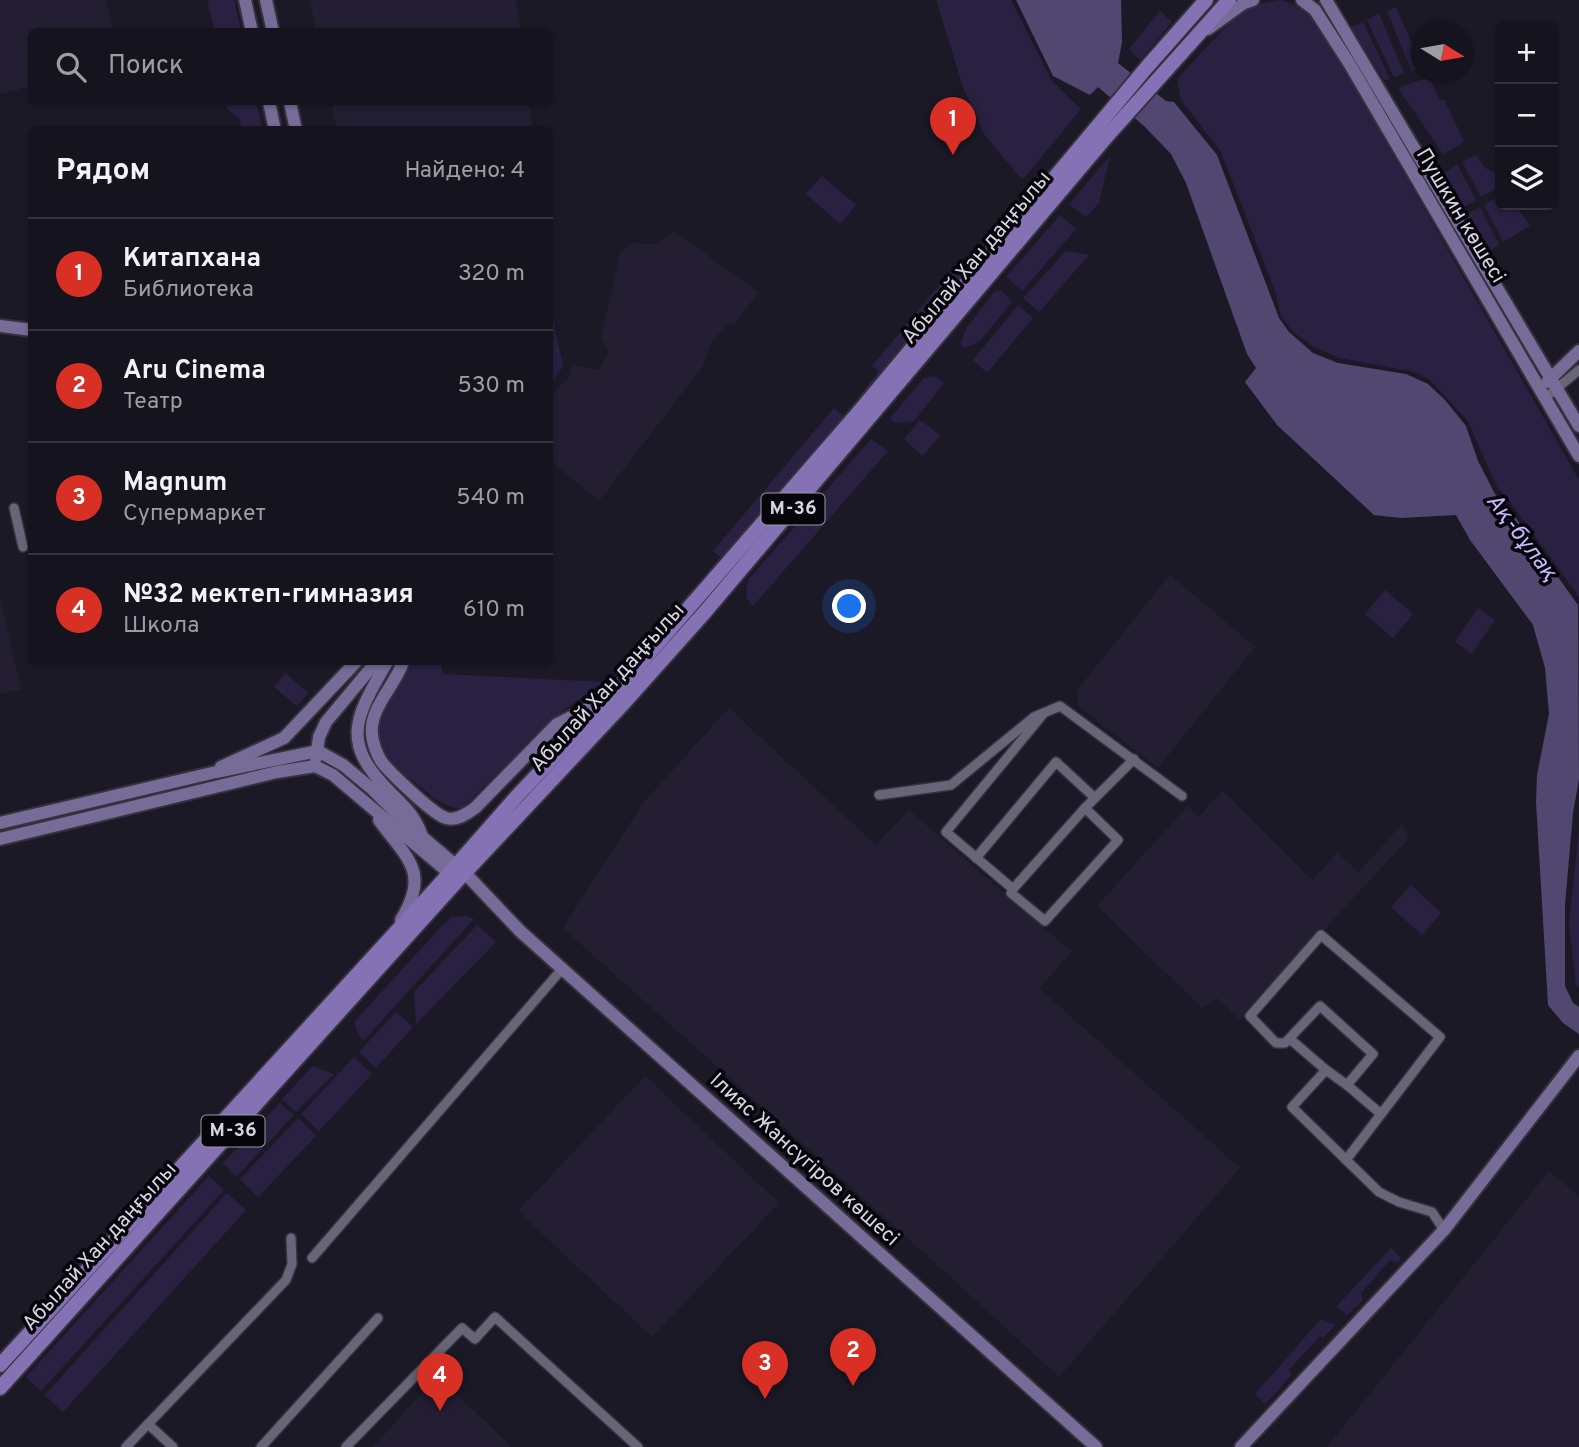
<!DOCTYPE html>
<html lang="ru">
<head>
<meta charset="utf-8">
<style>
  :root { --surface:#15131d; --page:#1e1c26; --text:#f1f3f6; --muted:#9d9ea4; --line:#34323b; --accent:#d93025 }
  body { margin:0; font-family:Overpass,sans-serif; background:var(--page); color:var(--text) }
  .controls { position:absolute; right:21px; top:21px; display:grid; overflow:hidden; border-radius:10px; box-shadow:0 2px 5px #0004 }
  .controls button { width:63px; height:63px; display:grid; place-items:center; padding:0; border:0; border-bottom:2px solid var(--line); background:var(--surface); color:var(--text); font:35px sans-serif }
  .compass { position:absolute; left:1411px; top:21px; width:63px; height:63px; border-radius:50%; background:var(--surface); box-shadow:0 2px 5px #0004; rotate:101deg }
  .you { position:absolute; left:850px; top:607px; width:24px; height:24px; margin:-18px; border:5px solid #fff; border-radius:50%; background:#1a73e8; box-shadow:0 0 0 10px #1a73e833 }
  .badge { display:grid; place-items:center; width:46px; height:46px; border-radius:50%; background:var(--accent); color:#fff; font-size:23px; font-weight:700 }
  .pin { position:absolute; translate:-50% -58px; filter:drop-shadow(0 2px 4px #0008) }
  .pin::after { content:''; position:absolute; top:37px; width:24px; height:21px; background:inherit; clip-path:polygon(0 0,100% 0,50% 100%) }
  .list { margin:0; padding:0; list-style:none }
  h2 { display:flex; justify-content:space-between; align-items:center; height:91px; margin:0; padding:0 28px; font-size:30px }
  h2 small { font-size:23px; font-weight:400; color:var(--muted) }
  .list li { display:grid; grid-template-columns:46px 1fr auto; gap:21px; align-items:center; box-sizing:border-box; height:112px; padding:0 28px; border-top:2px solid var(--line) }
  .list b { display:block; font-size:26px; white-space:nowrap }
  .list p { margin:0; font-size:23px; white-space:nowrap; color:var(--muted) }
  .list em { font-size:23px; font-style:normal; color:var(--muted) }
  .icon { flex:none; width:38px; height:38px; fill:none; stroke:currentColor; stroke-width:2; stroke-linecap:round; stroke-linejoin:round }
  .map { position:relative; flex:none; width:1579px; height:1447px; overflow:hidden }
  .search { position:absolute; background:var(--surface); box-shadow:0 2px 5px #0004; left:28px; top:28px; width:525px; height:77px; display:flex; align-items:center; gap:18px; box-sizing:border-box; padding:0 24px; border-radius:10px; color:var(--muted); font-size:26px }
  .panel { position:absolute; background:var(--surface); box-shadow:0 2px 5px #0004; left:28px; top:126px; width:525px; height:539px; border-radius:10px }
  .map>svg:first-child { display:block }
</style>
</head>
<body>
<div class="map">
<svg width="1579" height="1447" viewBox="0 0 1579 1447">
  <rect width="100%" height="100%" fill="#1c1927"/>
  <g fill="#241e33">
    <path d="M0,0h106l7,31 -81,1 -1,54 -31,8z"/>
    <path d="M310,0h206l4,31h-204z"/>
    <path d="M331,102h198l4,27h-196z"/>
    <path d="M674,231l84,61 -22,31 -8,1 -17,18 -8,24 -104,135 -49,-41v-61l20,-24 2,-10 26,5 12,-18 -9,-14 19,-84 10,-11 26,1z"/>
    <path d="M1170,575l85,72 -97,121 -80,-62v-17z"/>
    <path d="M0,597l21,92 -21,5z"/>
    <path d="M729,708l147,137 33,-35 163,142 -33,36 201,180 -181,209 -139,-128 -357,-321 80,-125z"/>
    <path d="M1223,791l90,89 24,-27 22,19 43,-48 7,14 -169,182 -23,-22 -15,10 -105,-102 91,-100 11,10z"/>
    <path d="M645,1076l134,127 -127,134 -134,-126z"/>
    <path d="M1549,1171l30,25v251h-252z"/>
    <path d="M437,1376l75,71h-139z"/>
  </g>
  <g fill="#2a2042">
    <path d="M207,0h27l7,31h-26z"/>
    <path d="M936,0h75l40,80 30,29 -57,69 -6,-3 -34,-41 -21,-47z"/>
    <path d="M1281,0l31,12 267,468v117l-71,-98 -11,-12 -30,-67 -37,-40 -15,-8 -76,-14 -25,-11 -21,-15 -12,-16 -6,-25 -54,-139 -40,-52 -4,-21 68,-73z"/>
    <path d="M1396,7l25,58v2l-9,5 -25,-61z"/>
    <path d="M1160,11l12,11 -32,38 -11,-11z"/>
    <path d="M1379,14l25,59 -10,4 -27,-57z"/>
    <path d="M1363,22l27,57 -6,1 -33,-53z"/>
    <path d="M1429,77l11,23 4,-1 20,43 -21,12 -45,-66z"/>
    <path d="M226,102h30l7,27h-21l-3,-11 -12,-9z"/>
    <path d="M1476,155l9,13 14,7 1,11 -19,11 -19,-35z"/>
    <path d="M1110,156l-11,47 -13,14 -17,-13z"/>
    <path d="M1457,164l19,36 -16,9 -19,-33z"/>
    <path d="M822,176l34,29 -16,19 -34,-30z"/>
    <path d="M1500,195v10h15l15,21 -27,16 -19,-37z"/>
    <path d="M1480,207l19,38 -12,7 -22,-37z"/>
    <path d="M1060,215l16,14 -54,62 -16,-14z"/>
    <path d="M1066,251l23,4 -50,57 -16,-14z"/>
    <path d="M961,259l11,8 -106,131 -5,-4 18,-23 -7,-5z"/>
    <path d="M995,291h7l10,11 -32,39 -15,7 -5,-4 7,-17z"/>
    <path d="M1018,305l15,13 -46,55 -14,-13z"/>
    <path d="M550,306l13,60 -13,19z"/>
    <path d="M934,376l10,7 -30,38 -19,2 -5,-5 34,-40z"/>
    <path d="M834,408l13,11 -120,139h-6l-8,-7z"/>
    <path d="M920,420l20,15 -17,21 -19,-17z"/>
    <path d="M871,439l17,12 -135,155 -7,-9 2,-17z"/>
    <path d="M1385,590l28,24 -20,24 -28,-24z"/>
    <path d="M1478,608l17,12 -23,34 -17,-12z"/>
    <path d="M413,662h27l3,12 162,8 -42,28 -102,99c-20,-3 -32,-15 -47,-27 -9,-7 -24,-15 -29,-25 -18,-34 10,-68 28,-95z"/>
    <path d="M285,673l23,20 -11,13 -23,-19z"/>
    <path d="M1579,830v158l-3,-3 -7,-61z"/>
    <path d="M1411,885l30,28 -19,22 -31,-28z"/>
    <path d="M466,916l8,3 -110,121c-7,-4 -9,-12 -9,-19l85,-93 12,-11z"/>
    <path d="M477,925l19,17 -80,82 -2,-32z"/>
    <path d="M396,1012l17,15 -37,41 -17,-16z"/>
    <path d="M354,1057l18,17 -53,57 -18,-17z"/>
    <path d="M313,1066l21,8 -38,38 -14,-13z"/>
    <path d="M280,1103l14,12 -58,62 -13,-14z"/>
    <path d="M298,1118l18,18 -58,61 -18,-18z"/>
    <path d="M209,1176l15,14 -183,201 -15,-14z"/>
    <path d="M227,1193l19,17 -183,202 -18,-17z"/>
    <path d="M1391,1248l10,10 -4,5 -7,-3 -29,33 2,7 -16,15 -11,-8z"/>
    <path d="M1321,1319l14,6 -12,13 -3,-2 -31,34 3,5 -27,29 -10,-10z"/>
  </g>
  <path fill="#524771" d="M1016,0h105l1,42 -4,21 48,38 8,1 43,53 62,163 10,14 24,21 25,10 68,11 22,10 17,16 21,26 12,35 17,33 20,23 63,88 1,174 -6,34 -8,92v81l8,17 6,4v27l-16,-11 -15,-18 -12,-203 1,-27 12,-61 -4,-46 -12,-43 -63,-85 -14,-25 -55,3 -27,-3 -97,-90 -32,-43 11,-14 -9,-14 -61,-171 -15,-29 -27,-28 -46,-39 -8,8 -37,-19z"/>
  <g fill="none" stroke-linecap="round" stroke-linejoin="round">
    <defs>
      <g id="street">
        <path d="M1545,398l34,-28"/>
        <path d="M14,508l9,39"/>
        <path d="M879,795l72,-10 83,-68 26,-11 122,90"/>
        <path d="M1085,808l49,-49"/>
        <path d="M976,858l80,-96 39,36"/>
        <path d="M1013,889l72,-81 33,32 -73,81 -34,-28 2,-4 -67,-57 98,-119"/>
        <path d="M1290,1039l36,31 21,15 26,-31 -53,-48 -35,37h-9l-26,-27 71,-81 119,102 -94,123"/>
        <path d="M1326,1070l-34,37 87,85 20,10 33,10 12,18"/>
        <path d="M1347,1085l34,29"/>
        <path d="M312,1258l250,-289"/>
        <path d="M148,1424l25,23"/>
        <path d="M126,1447l160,-167 6,-16 -1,-26"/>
        <path d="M261,1447l117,-129"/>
        <path d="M346,1447l116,-119 13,11 20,-22 143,130"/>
      </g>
      <g id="secondary">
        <path d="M245,0l7,32"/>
        <path d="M266,0l7,32"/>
        <path d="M1302,0l13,10 34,53 230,393"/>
        <path d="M1326,0l253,426"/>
        <path d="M1208,29l36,-26 9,-3"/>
        <path d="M269,102l6,28"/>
        <path d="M290,102l6,28"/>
        <path d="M0,326l32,4"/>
        <path d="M1547,382l32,-31"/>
        <path d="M387,662c-31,55 -48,79 3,130 15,15 25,24 32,44"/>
        <path d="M403,662c-8,24 -34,46 -31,73 1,9 5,19 9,26 8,11 53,54 65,57 11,3 20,-4 29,-10l82,-84 50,-25"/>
        <path d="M318,751l25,14 29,24 35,35 58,49 55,58 576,516"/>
        <path d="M316,758l3,-21 7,-15 50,-60"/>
        <path d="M221,767l63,-29 72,-76"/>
        <path d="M379,820c27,38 52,51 22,100"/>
        <path d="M0,823l216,-51 102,-21"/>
        <path d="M0,839l277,-67 38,-6 18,9 122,103"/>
        <path d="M1241,1447l203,-217 135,-174"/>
      </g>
      <g id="primary">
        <path d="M0,1365l438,-479 80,-91 95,-100 244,-281 290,-347 59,-67"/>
        <path d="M0,1388l458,-508 164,-175 83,-93 403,-477 121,-135"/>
      </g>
    </defs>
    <use href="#street" stroke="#35323e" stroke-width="12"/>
    <use href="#secondary" stroke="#35323e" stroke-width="16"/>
    <use href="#primary" stroke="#35323e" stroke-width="18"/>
    <use href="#street" stroke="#696578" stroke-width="9"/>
    <use href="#secondary" stroke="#776c97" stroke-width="12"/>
    <use href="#primary" stroke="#8572b5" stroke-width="14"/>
  </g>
  <g text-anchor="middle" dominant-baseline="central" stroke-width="7" stroke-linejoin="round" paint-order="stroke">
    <g fill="#06050b" stroke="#9897a0" stroke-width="2">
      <rect x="761.5" y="493.5" width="63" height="31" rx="5"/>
      <rect x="201.5" y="1115.5" width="63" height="31" rx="5"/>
    </g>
    <g font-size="19" font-weight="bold" fill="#d7d5e0">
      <text x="793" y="509">M-36</text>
      <text x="233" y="1131">M-36</text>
    </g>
    <g font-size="21" fill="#d7d5e0" stroke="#06050b">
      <text transform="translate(1460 216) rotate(59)">Пушкин көшесі</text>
      <text transform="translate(977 258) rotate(-50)">Абылай Хан даңғылы</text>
      <text transform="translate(608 688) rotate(-48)">Абылай Хан даңғылы</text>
      <text transform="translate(804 1160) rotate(42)">Ілияс Жансүгіров көшесі</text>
      <text transform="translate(100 1247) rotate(-48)">Абылай Хан даңғылы</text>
    </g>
    <g font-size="23" font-style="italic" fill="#c9b8ff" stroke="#06050b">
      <text transform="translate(1521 538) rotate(53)">Ақ-бұлақ</text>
    </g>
  </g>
</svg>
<div class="controls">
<button>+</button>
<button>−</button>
<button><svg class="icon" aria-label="layers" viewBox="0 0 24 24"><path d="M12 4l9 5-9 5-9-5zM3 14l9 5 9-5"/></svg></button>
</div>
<svg class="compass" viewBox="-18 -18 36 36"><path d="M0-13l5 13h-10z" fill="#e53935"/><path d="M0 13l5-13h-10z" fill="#9d9ea4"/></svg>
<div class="you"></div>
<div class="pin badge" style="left:953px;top:155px">1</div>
<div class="pin badge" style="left:853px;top:1386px">2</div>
<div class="pin badge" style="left:765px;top:1399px">3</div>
<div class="pin badge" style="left:440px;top:1411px">4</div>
<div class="search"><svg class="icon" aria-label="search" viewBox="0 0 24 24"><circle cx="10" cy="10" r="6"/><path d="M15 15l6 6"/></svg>Поиск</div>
<section class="panel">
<h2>Рядом<small>Найдено: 4</small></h2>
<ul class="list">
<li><span class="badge">1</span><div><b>Китапхана</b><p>Библиотека</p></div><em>320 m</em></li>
<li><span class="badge">2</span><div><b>Aru Cinema</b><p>Театр</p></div><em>530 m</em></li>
<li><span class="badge">3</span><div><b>Magnum</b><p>Супермаркет</p></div><em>540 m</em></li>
<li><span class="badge">4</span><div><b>№32 мектеп-гимназия</b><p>Школа</p></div><em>610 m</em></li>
</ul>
</section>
</div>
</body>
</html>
